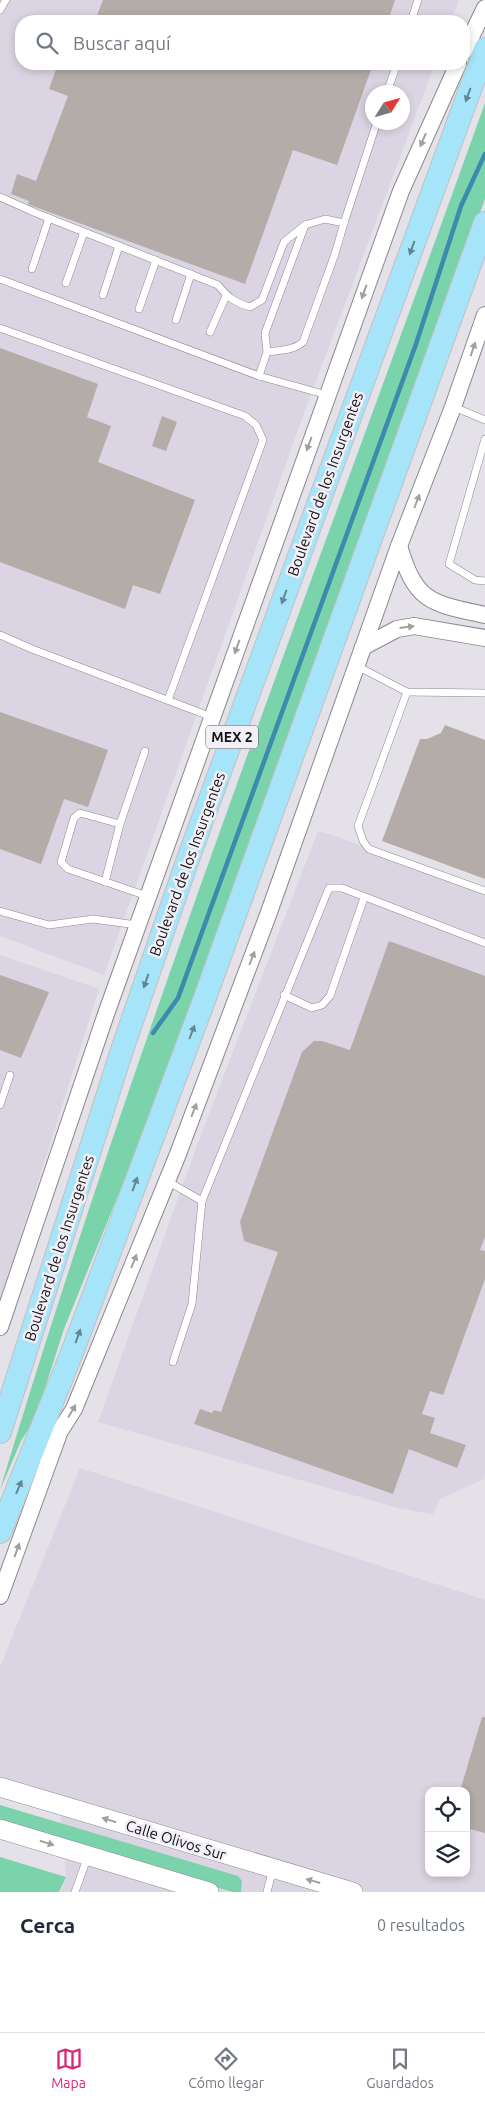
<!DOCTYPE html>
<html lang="es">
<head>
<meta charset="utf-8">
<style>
  :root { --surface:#fff; --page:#f2f2f3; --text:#1f2937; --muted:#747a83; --line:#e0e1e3; --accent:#db2777 }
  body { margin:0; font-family:Ubuntu,sans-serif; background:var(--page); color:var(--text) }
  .controls { position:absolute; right:15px; bottom:15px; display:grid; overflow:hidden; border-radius:10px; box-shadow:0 2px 8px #0003 }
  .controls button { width:45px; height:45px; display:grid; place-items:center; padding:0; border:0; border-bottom:1px solid var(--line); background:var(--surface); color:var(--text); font:25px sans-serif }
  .compass { position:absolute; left:365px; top:85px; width:45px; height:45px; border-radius:50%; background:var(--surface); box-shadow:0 2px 8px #0003; rotate:53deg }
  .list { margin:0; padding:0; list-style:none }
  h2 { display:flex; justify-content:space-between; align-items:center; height:65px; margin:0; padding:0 20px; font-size:21px }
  h2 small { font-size:16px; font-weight:400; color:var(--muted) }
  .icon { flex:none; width:28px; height:28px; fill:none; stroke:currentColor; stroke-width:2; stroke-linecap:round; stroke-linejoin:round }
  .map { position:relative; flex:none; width:485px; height:1892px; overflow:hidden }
  .search { position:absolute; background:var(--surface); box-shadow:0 2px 8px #0003; left:15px; right:15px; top:15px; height:55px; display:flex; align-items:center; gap:12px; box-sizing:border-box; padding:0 18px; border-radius:20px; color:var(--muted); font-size:19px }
  .sheet { height:140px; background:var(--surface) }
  nav { display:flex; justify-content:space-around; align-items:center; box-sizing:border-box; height:70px; border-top:1px solid var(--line); background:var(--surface); font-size:14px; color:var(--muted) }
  nav a { display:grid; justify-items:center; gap:2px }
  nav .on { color:var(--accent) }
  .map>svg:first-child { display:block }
</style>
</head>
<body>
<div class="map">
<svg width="485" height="1892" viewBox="0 0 485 1892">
  <rect width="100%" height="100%" fill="#e4e1e9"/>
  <g fill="#dbd5e3" fill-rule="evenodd">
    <path d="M0,0h459l-8,21h-430v43h414l-131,349 -200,562 -104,-39zM372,92h30v30h-30z"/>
    <path d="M318,831l15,4 152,57v582l-1,5 -44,20 -7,15 -35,-6 -300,-86 99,-277z"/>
    <path d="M0,955l99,34 -99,313z"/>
    <path d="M80,1468l405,132v292h-424l5,-15 -6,-68 -60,-21v-121zM429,1791h37v82h-37z"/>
  </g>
  <g fill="#7bd3ab">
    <path d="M485,103v96l-302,836 -119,294 -29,90 -14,22 -21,49c141,-469 320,-926 485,-1387z"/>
    <path d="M0,1805l238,71 4,5 -1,11h-8l-233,-68z"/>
    <path d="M0,1857l66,20 -7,15h-59z"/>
  </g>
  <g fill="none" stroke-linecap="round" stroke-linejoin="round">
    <path stroke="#3c8aae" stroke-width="4.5" d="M153,1033l25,-35 238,-654 45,-138 24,-52"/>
  </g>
  <g fill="#b3aca8">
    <path d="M103,0h292l-7,21h-293z"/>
    <path d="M58,64h315l-36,101 -44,-15 -48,134 -215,-79 -2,-1 1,-3 -18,-7 6,-20 19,7 32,-85 -19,-7z"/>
    <path d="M0,348l98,36 -11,33 24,9 -13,36 97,38 -35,94 -27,-9 -8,24 -125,-47z"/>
    <path d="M162,416l15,6 -11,29 -14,-5z"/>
    <path d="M0,712l108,38 -20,57 -24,-8 -23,65 -41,-15z"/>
    <path d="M445,725l40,15v139l-103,-38 38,-102h7l14,-6z"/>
    <path d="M389,941l96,35v261l-5,13 5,1v28l-42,116 -13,-4 -8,23 13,4 -5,15 36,12 -9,23 -48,-19 -16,45 -199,-70 6,-15 12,4 2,-3 7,2 57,-160 -34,-11 -4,-19 62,-170 12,-11h8l28,9z"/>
    <path d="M0,975l49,17 -28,66 -21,-8z"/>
    <path d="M482,1717h3v116l-19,-5v-37h-6z"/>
  </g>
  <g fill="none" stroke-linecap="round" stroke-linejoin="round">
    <defs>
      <g id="service">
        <path d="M0,10l6,-10"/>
        <path d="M411,21l7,-21"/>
        <path d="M387,92l10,-28"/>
        <path d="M0,197l36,16 182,72c9,12 18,18 32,22l12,-7 22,-58 21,-17"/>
        <path d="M344,223l33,-101"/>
        <path d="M32,269l17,-51"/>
        <path d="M0,279l259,97 68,19"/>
        <path d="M66,283l18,-51"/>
        <path d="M103,295l16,-49"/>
        <path d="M139,309l17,-49"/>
        <path d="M176,320l15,-46"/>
        <path d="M0,328l245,88 11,9 7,15 -95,260"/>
        <path d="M210,332l16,-36"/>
        <path d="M259,376l8,-24 -2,-19 40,-108 20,-6 19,4 -9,31 -32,88c-10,9 -23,8 -36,10"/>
        <path d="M454,407l31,13"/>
        <path d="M485,439l-36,125 26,16 10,1"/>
        <path d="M0,635l32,14 180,68"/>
        <path d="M357,666l50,26 78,1"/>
        <path d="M407,692l-49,134 5,15 6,8 116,42"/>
        <path d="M145,751l-25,73 -40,-11 -6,5 -13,44 7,7 79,27"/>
        <path d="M105,882l15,-58"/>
        <path d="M0,911l49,14 44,-6 44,6"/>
        <path d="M284,995l28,13 10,-3 8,-9 34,-98"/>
        <path d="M0,1105l10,-30"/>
        <path d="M167,1181l35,20 -10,103 -19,58"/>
        <path d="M202,1201l127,-313h13l143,55"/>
        <path d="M75,1892l13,-36"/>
        <path d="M267,1892l6,-23"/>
      </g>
      <g id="tertiary">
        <path d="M464,51l21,-43"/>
        <path d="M399,546c17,57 32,57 86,69"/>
        <path d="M363,647l34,-18 17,-3 71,12"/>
        <path d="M0,1327l106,-313 295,-823 57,-127"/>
        <path d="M33,1458l27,-27 14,-22 104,-255 90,-239 131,-369 54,-139 32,-92"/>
        <path d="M0,1596l58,-160"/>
      </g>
      <g id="secondary">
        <path d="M0,1787l353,105"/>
        <path d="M0,1829l209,63"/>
      </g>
      <g id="trunk">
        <path d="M0,1432l122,-382 66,-191 297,-810"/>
        <path d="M0,1532l73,-182 129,-344 283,-783"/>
      </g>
    </defs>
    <use href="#service" stroke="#8b888f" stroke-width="8"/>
    <use href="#tertiary" stroke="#8b888f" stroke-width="18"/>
    <use href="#secondary" stroke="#8b888f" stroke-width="20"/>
    <use href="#trunk" stroke="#c2c1c2" stroke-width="24"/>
    <use href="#service" stroke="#fff" stroke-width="7"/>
    <use href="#tertiary" stroke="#fff" stroke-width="16"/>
    <use href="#secondary" stroke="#fff" stroke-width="19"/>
    <use href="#trunk" stroke="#a6e4fa" stroke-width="22"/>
  </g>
  <defs><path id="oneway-solid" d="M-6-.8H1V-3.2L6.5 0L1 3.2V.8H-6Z" transform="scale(1.25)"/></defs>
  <g fill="#648692">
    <use href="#oneway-solid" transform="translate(468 95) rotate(110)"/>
    <use href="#oneway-solid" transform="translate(412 248) rotate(110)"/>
    <use href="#oneway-solid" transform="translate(284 597) rotate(110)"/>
    <use href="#oneway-solid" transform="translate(146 981) rotate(109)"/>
    <use href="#oneway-solid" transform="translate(192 1032) rotate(-69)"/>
    <use href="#oneway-solid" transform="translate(135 1184) rotate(-70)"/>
    <use href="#oneway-solid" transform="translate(78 1336) rotate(-70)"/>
    <use href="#oneway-solid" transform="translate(19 1487) rotate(-67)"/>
  </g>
  <g fill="#a1a0a1">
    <use href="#oneway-solid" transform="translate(423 140) rotate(113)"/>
    <use href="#oneway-solid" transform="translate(364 292) rotate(110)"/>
    <use href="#oneway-solid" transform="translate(473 349) rotate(-71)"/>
    <use href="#oneway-solid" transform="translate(309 444) rotate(110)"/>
    <use href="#oneway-solid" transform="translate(417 501) rotate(-69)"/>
    <use href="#oneway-solid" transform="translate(407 627) rotate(-7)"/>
    <use href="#oneway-solid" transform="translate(237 647) rotate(110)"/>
    <use href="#oneway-solid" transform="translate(252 958) rotate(-69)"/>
    <use href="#oneway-solid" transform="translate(194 1110) rotate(-69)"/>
    <use href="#oneway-solid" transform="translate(134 1261) rotate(-68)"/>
    <use href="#oneway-solid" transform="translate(72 1411) rotate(-59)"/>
    <use href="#oneway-solid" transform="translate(17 1550) rotate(-70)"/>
    <use href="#oneway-solid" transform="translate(109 1820) rotate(-163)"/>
    <use href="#oneway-solid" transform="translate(47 1843) rotate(17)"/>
    <use href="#oneway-solid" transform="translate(313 1881) rotate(-164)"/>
  </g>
  <g text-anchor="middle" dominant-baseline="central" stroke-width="5" stroke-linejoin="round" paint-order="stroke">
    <rect fill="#f2eff6" stroke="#565458" stroke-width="1" x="206" y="725.5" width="52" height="23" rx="4"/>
    <g font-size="14" font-weight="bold" fill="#131214">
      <text x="232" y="737">MEX 2</text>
    </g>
    <g font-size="15" fill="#131214" stroke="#f2eff6">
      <text transform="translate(325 484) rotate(-70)">Boulevard de los Insurgentes</text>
      <text transform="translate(187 864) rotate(-70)">Boulevard de los Insurgentes</text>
      <text transform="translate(59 1248) rotate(-72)">Boulevard de los Insurgentes</text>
      <text transform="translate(176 1840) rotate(17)">Calle Olivos Sur</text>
    </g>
  </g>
</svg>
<div class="controls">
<button><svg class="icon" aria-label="locate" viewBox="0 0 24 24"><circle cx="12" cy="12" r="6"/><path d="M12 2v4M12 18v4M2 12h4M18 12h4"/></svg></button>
<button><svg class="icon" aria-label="layers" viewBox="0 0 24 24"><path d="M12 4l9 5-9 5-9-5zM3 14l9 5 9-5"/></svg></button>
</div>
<svg class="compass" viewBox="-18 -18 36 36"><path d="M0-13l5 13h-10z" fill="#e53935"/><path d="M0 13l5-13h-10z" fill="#747a83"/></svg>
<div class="search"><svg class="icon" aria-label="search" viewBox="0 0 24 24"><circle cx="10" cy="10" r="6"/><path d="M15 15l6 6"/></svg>Buscar aquí</div>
</div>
<section class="sheet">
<h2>Cerca<small>0 resultados</small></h2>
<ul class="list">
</ul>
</section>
<nav>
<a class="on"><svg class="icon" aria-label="map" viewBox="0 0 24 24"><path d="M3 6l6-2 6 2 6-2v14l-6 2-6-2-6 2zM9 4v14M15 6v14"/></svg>Mapa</a>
<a><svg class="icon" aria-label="directions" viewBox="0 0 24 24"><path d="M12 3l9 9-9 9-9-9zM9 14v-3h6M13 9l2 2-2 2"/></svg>Cómo llegar</a>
<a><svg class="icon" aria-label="saved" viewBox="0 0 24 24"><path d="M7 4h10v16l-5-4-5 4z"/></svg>Guardados</a>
</nav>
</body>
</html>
